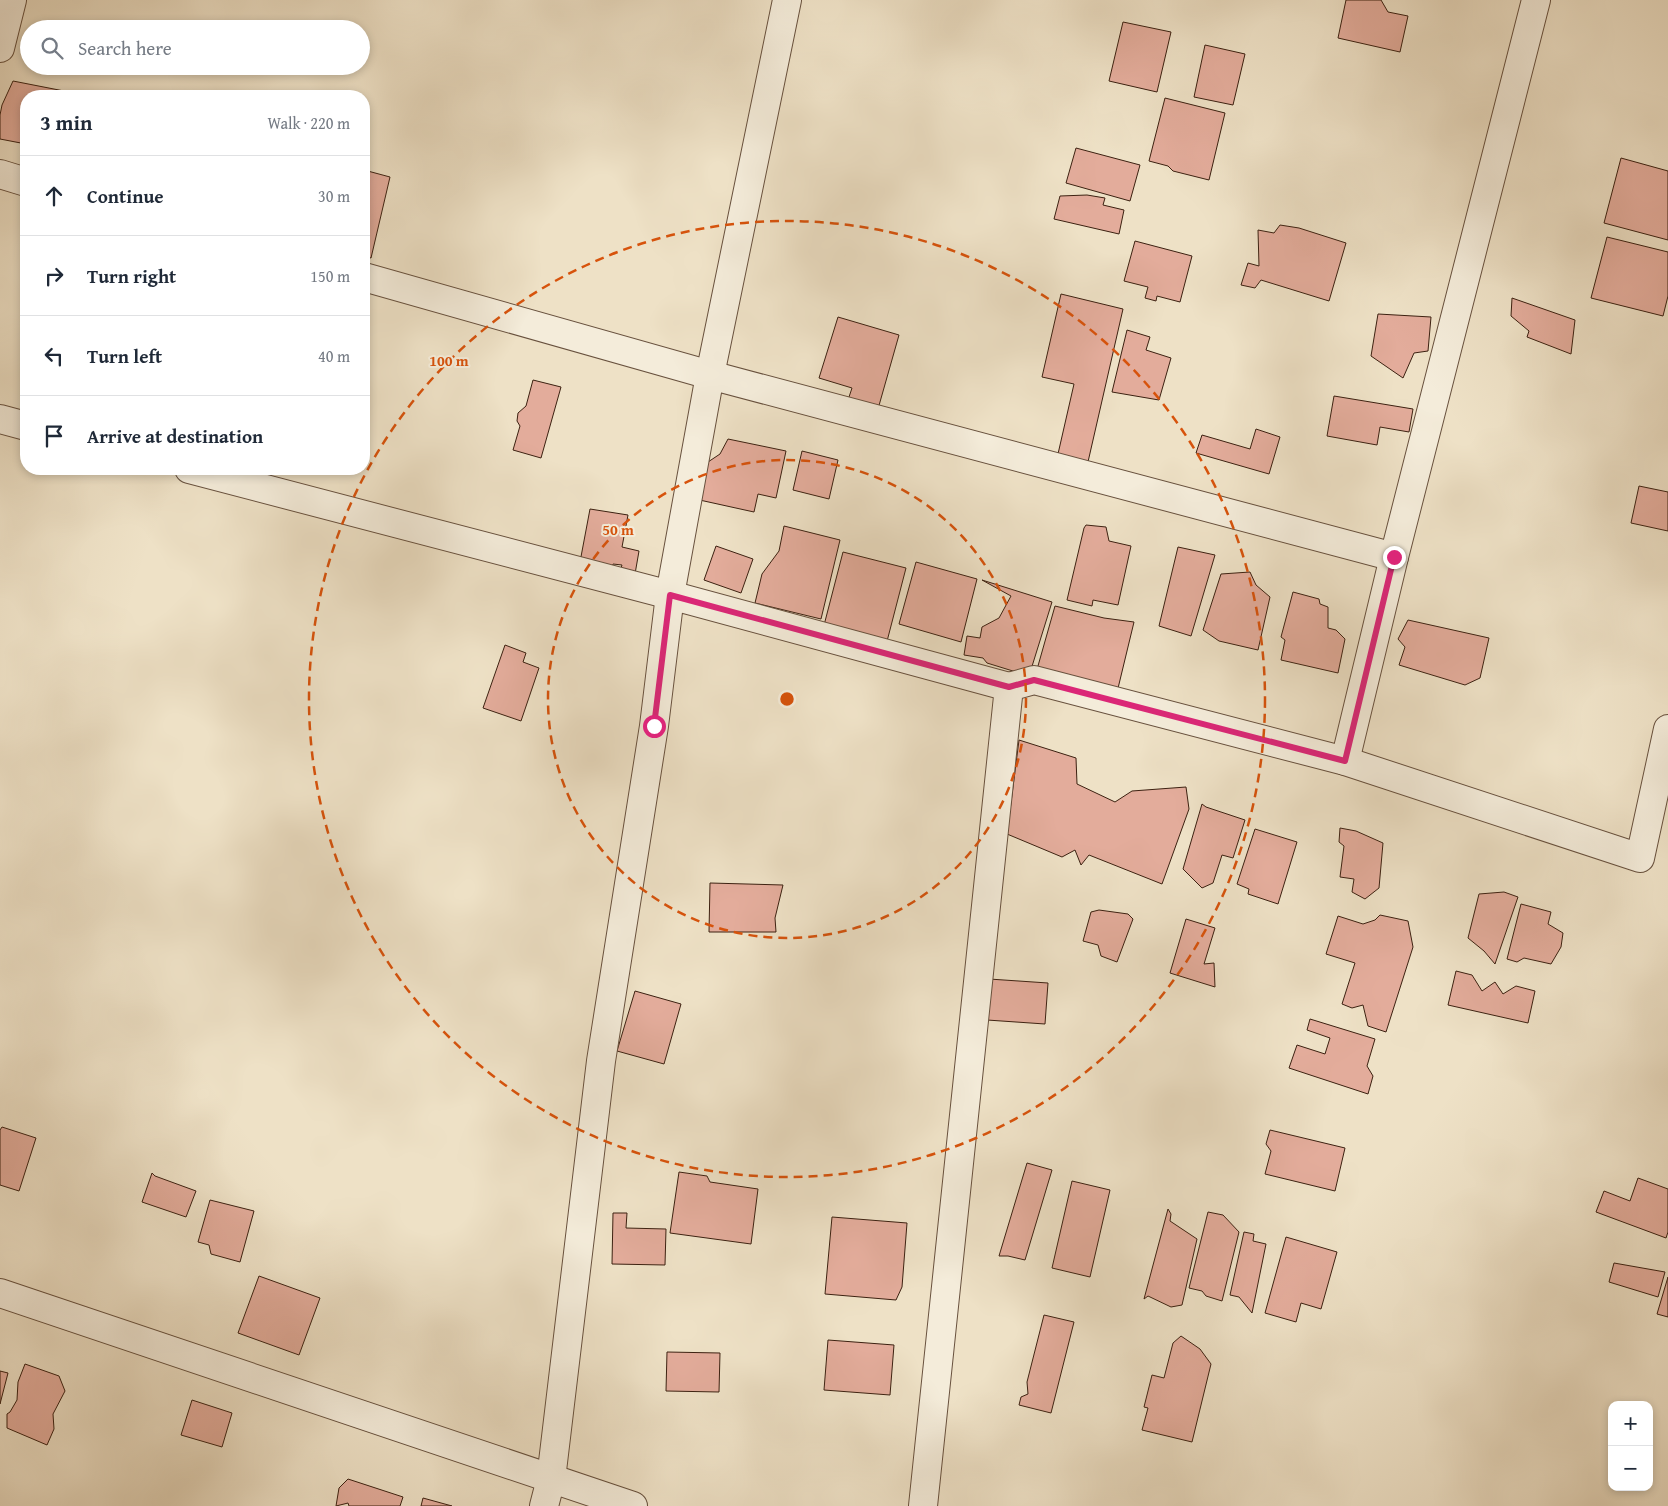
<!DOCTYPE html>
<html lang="en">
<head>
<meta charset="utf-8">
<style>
  :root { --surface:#fff; --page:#f6f6f7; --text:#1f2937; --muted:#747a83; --line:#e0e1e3 }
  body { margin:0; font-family:"Gentium Book Plus",serif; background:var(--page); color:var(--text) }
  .controls { position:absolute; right:15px; bottom:15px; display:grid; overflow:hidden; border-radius:10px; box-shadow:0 2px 8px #0003 }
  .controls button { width:45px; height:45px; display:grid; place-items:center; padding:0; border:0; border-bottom:1px solid var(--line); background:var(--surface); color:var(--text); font:25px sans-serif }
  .stop { position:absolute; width:15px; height:15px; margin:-11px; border:4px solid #db2777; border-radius:50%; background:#fff }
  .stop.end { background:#db2777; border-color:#fff; box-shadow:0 1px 5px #0008 }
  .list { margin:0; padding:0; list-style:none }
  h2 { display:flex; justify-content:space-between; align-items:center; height:65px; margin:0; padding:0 20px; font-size:21px }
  h2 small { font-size:16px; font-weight:400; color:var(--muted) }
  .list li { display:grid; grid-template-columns:32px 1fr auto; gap:15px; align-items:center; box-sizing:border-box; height:80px; padding:0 20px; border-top:1px solid var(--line) }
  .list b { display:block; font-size:19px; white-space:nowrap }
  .list em { font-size:16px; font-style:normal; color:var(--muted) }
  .icon { flex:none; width:28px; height:28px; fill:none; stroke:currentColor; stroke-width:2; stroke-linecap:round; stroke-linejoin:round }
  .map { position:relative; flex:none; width:1668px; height:1506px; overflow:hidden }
  .search { position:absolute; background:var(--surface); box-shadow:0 2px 8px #0003; left:20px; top:20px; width:350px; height:55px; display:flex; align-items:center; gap:12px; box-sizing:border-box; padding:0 18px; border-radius:28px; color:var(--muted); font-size:19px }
  .panel { position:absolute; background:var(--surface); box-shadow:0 2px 8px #0003; left:20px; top:90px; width:350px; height:385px; border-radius:20px }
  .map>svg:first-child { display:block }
</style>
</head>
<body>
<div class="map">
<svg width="1668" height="1506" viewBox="0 0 1668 1506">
  <rect width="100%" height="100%" fill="#eee1c6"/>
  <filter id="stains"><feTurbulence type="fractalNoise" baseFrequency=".004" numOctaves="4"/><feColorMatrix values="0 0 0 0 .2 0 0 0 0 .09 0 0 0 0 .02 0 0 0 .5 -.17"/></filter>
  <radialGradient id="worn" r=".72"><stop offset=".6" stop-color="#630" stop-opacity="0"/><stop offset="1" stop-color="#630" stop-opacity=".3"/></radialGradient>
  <g fill="#e3ac9b" stroke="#3c2111">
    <path d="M1346,0h35l7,12 20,4 -8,36 -62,-14z"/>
    <path d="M1123,22l48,10 -14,60 -48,-11z"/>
    <path d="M1205,45l40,9 -12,51 -39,-8z"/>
    <path d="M13,81l51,10 -1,5h-37v48l-26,-5v-24l2,-10z"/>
    <path d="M1165,98l60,15 -16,67 -36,-9 -5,-5 -19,-5z"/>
    <path d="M1076,148l64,17 -10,36 -64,-18z"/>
    <path d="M1621,158l47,13v69l-64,-17z"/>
    <path d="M364,170l26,7 -19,81 -7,-2z"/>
    <path d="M1087,195l18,3 -2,7 21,5 -5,24 -65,-15 6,-23z"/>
    <path d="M1280,225l19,3 47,15 -17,58 -68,-21 -6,8 -14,-3 7,-22 11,3 -1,-36 16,3z"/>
    <path d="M1607,237l61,15v44l-5,20 -72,-18z"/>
    <path d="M1135,241l57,15 -12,46 -23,-6 -1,5 -11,-3 3,-11 -24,-6z"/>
    <path d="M1061,294l62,15 -38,166 -30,-8 19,-83 -32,-7z"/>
    <path d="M1512,298l63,22 -4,34 -44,-17 2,-6 -18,-15z"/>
    <path d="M1378,314l53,3 -3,34 -14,2 -11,25 -32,-22z"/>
    <path d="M838,317l61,18 -21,74 -30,-9 4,-12 -33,-10z"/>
    <path d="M1127,330l23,7 -4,13 25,8 -12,42 -47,-8z"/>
    <path d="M533,380l28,7 -20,71 -28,-8 7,-24 -3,-5 1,-8 8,-7z"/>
    <path d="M1334,396l79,13 -4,23 -29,-5 -3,18 -50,-9z"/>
    <path d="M1256,429l24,8 -11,37 -73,-21 6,-18 48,14z"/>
    <path d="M728,439l58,12 -10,47 -18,-4 -4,18 -59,-13 7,-33 18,-12z"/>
    <path d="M802,451l36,9 -9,39 -36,-9z"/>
    <path d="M1639,486l29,6v39l-37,-8z"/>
    <path d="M590,509l38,6 -6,32 17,4 -4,23 -15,-3 2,-6 -9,-1 -1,4 -32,-6z"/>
    <path d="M1086,525l20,2 3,14 22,5 -13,59 -25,-5 -1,6 -25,-6 17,-72z"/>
    <path d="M784,526l56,14 -19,79 -66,-16 7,-29 17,-23z"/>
    <path d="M716,546l37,13 -12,34 -37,-13z"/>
    <path d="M1178,547l37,8 -24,81 -32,-10z"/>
    <path d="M843,552l63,16 -21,81 -63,-16z"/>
    <path d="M916,562l61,17 -16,63 -62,-18z"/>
    <path d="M1250,572l6,13 14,12 -12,53 -39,-9 -16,-11 18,-56z"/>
    <path d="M982,580l70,22 -23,74 -42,-13 -4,-5 -19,-3 3,-19 13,2 2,-11 17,-9 12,-22z"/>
    <path d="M1293,592l26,7 1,5 8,3v21l8,2 9,9 -7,34 -57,-13 4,-20 -4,-3z"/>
    <path d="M1055,606l49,12 30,4 -21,87 -79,-29z"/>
    <path d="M1408,620l81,18 -9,40 -15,7 -66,-20 6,-18 -7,-8z"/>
    <path d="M505,645l21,8 -3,9 16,6 -18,53 -38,-13z"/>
    <path d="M1019,740l57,18 1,26 38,18 17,-11 54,-4 3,22 -27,75 -73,-29 -8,10 -6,-15 -13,7 -55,-23z"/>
    <path d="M1202,804l4,3 39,13 -12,38 -11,-3 -9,28 -11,5 -19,-19z"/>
    <path d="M1340,828l16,3 27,12 -4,45 -14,11 -13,-7 2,-13 -14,-2 4,-31 -5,-4z"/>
    <path d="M1255,829l42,13 -19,62 -30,-10 1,-5 -12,-5z"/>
    <path d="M710,883l73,2 -8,33 1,14h-67z"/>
    <path d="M1504,892l14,5 -23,67 -11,-13 -16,-13 11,-44z"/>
    <path d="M1521,904l30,8 -3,12 15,9 -2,14 -10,17 -27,-6 -7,4 -10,-3z"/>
    <path d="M1099,910l29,4 5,5 -16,43 -16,-6 -3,-11 -15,-4 8,-29z"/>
    <path d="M1380,915l28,6 5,26 -27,85 -18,-6 -5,-21 -11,3 -10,-4 13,-41 -29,-9 12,-38 25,8 12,-4z"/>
    <path d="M1186,919l29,9 -11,36 10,-1 1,24 -45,-14z"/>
    <path d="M1456,971l16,4 10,16 13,-9 8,12 13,-8 19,5 -7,32 -80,-18z"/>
    <path d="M989,979l59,4 -3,41 -58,-4z"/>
    <path d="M635,991l46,13 -17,60 -47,-13z"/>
    <path d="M1310,1019l65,20 -8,27 6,10 -5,18 -79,-26 8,-23 28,9 5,-16 -23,-8z"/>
    <path d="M2,1127l34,11 -17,53 -19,-6v-55z"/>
    <path d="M1270,1130l75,18 -10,43 -70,-17 6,-23 -5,-7z"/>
    <path d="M1027,1163l25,7 -27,90 -17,-4h-9z"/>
    <path d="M679,1172l28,4 3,6 48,7 -7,55 -81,-11z"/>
    <path d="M152,1173l3,3 41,15 -10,26 -44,-15z"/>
    <path d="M1638,1178l30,11v43l-2,6 -70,-26 8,-21 26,10z"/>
    <path d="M1072,1181l38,9 -20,87 -38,-9z"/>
    <path d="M210,1200l44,11 -14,51 -29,-8 -2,-9 -11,-3z"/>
    <path d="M1168,1209l3,5 -1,7 27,18 -15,66 -11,2 -23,-11 -4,3z"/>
    <path d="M1208,1212l15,3 16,17 -17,69 -16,-5 -4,-5 -13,-3z"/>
    <path d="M613,1213h14l-1,15 40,1 -1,36 -53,-1z"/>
    <path d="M832,1217l75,6 -5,64 -6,13 -71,-6z"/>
    <path d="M1244,1232l10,2 -1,7 13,3 -14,69 -13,-16 -9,-2z"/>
    <path d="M1286,1237l51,15 -16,57 -20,-6 -5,19 -31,-9z"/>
    <path d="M1614,1263l51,9 -7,25 -49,-15z"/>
    <path d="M259,1276l61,22 -21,57 -61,-22z"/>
    <path d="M1668,1277v40l-11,-3z"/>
    <path d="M1044,1315l30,7 -23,91 -32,-8 2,-8 7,-3 -1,-12z"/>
    <path d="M1181,1336l19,13 11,15 -19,78 -50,-12 6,-22 -4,-1 8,-32 12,3 9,-35z"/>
    <path d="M828,1340l66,5 -4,50 -66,-5z"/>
    <path d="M667,1352l53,1 -1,39 -53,-1z"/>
    <path d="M25,1364l34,12 6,15 -12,23 1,15 -7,16 -40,-17v-14l3,-2 7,-12 1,-18z"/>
    <path d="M0,1371l8,2 -8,31z"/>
    <path d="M192,1400l40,13 -10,34 -41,-12z"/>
    <path d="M348,1479l55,18 -3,9h-51l-1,-3 -12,3 3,-18z"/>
    <path d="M423,1498l29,8h-31z"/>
  </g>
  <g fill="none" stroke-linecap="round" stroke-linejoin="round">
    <defs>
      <g id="minor">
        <path d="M0,48l12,-48"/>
        <path d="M0,174l26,8"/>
        <path d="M364,277l346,98 684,182"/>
        <path d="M0,419l26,7"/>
        <path d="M189,469l481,126 40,-220 77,-375"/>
        <path d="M1345,761l49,-204 142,-557"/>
        <path d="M544,1506l7,-27 50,-418 53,-335 16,-131 339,92"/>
        <path d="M923,1506l86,-819 25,-7 311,81 295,97 28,-129"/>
      </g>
      <path id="tertiary" d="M0,1293l633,213"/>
    </defs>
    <use href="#minor" stroke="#68513e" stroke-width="30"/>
    <use href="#tertiary" stroke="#68513e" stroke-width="30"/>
    <use href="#minor" stroke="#f4ecda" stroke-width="28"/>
    <use href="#tertiary" stroke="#f4ecda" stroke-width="28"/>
  </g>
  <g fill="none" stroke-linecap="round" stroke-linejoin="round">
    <path stroke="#db2777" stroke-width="6" d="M654,726l16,-131 339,92 25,-7 311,81 49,-204"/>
  </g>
  <g fill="none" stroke="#d7530c" stroke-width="2.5" stroke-dasharray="9 6">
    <circle cx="787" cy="699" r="239"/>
    <circle cx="787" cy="699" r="478"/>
  </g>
  <circle cx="787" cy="699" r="8" fill="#d7530c" stroke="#f4ecda" stroke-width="2.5"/>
  <g font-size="15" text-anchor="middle" font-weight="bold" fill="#d7530c" stroke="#f4ecda" stroke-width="4" stroke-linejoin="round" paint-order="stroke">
    <text x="449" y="366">100 m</text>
    <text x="618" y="535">50 m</text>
  </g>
  <rect width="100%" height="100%" filter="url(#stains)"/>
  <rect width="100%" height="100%" fill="url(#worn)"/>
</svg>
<div class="controls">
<button>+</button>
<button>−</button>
</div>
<div class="stop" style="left:654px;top:726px"></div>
<div class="stop end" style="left:1394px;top:557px"></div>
<div class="search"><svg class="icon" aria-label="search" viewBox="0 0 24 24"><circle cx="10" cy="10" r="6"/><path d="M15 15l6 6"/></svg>Search here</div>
<section class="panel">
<h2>3 min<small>Walk · 220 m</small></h2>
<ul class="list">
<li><svg class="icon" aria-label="ahead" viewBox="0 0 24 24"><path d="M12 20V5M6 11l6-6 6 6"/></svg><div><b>Continue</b></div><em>30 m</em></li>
<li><svg class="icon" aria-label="right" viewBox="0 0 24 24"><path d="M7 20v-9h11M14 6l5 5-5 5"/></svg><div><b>Turn right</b></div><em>150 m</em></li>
<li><svg class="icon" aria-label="left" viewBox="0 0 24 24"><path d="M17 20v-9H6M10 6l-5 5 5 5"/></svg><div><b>Turn left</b></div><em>40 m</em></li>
<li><svg class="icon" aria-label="arrive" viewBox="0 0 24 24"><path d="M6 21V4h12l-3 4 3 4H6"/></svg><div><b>Arrive at destination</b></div></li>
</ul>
</section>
</div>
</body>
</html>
